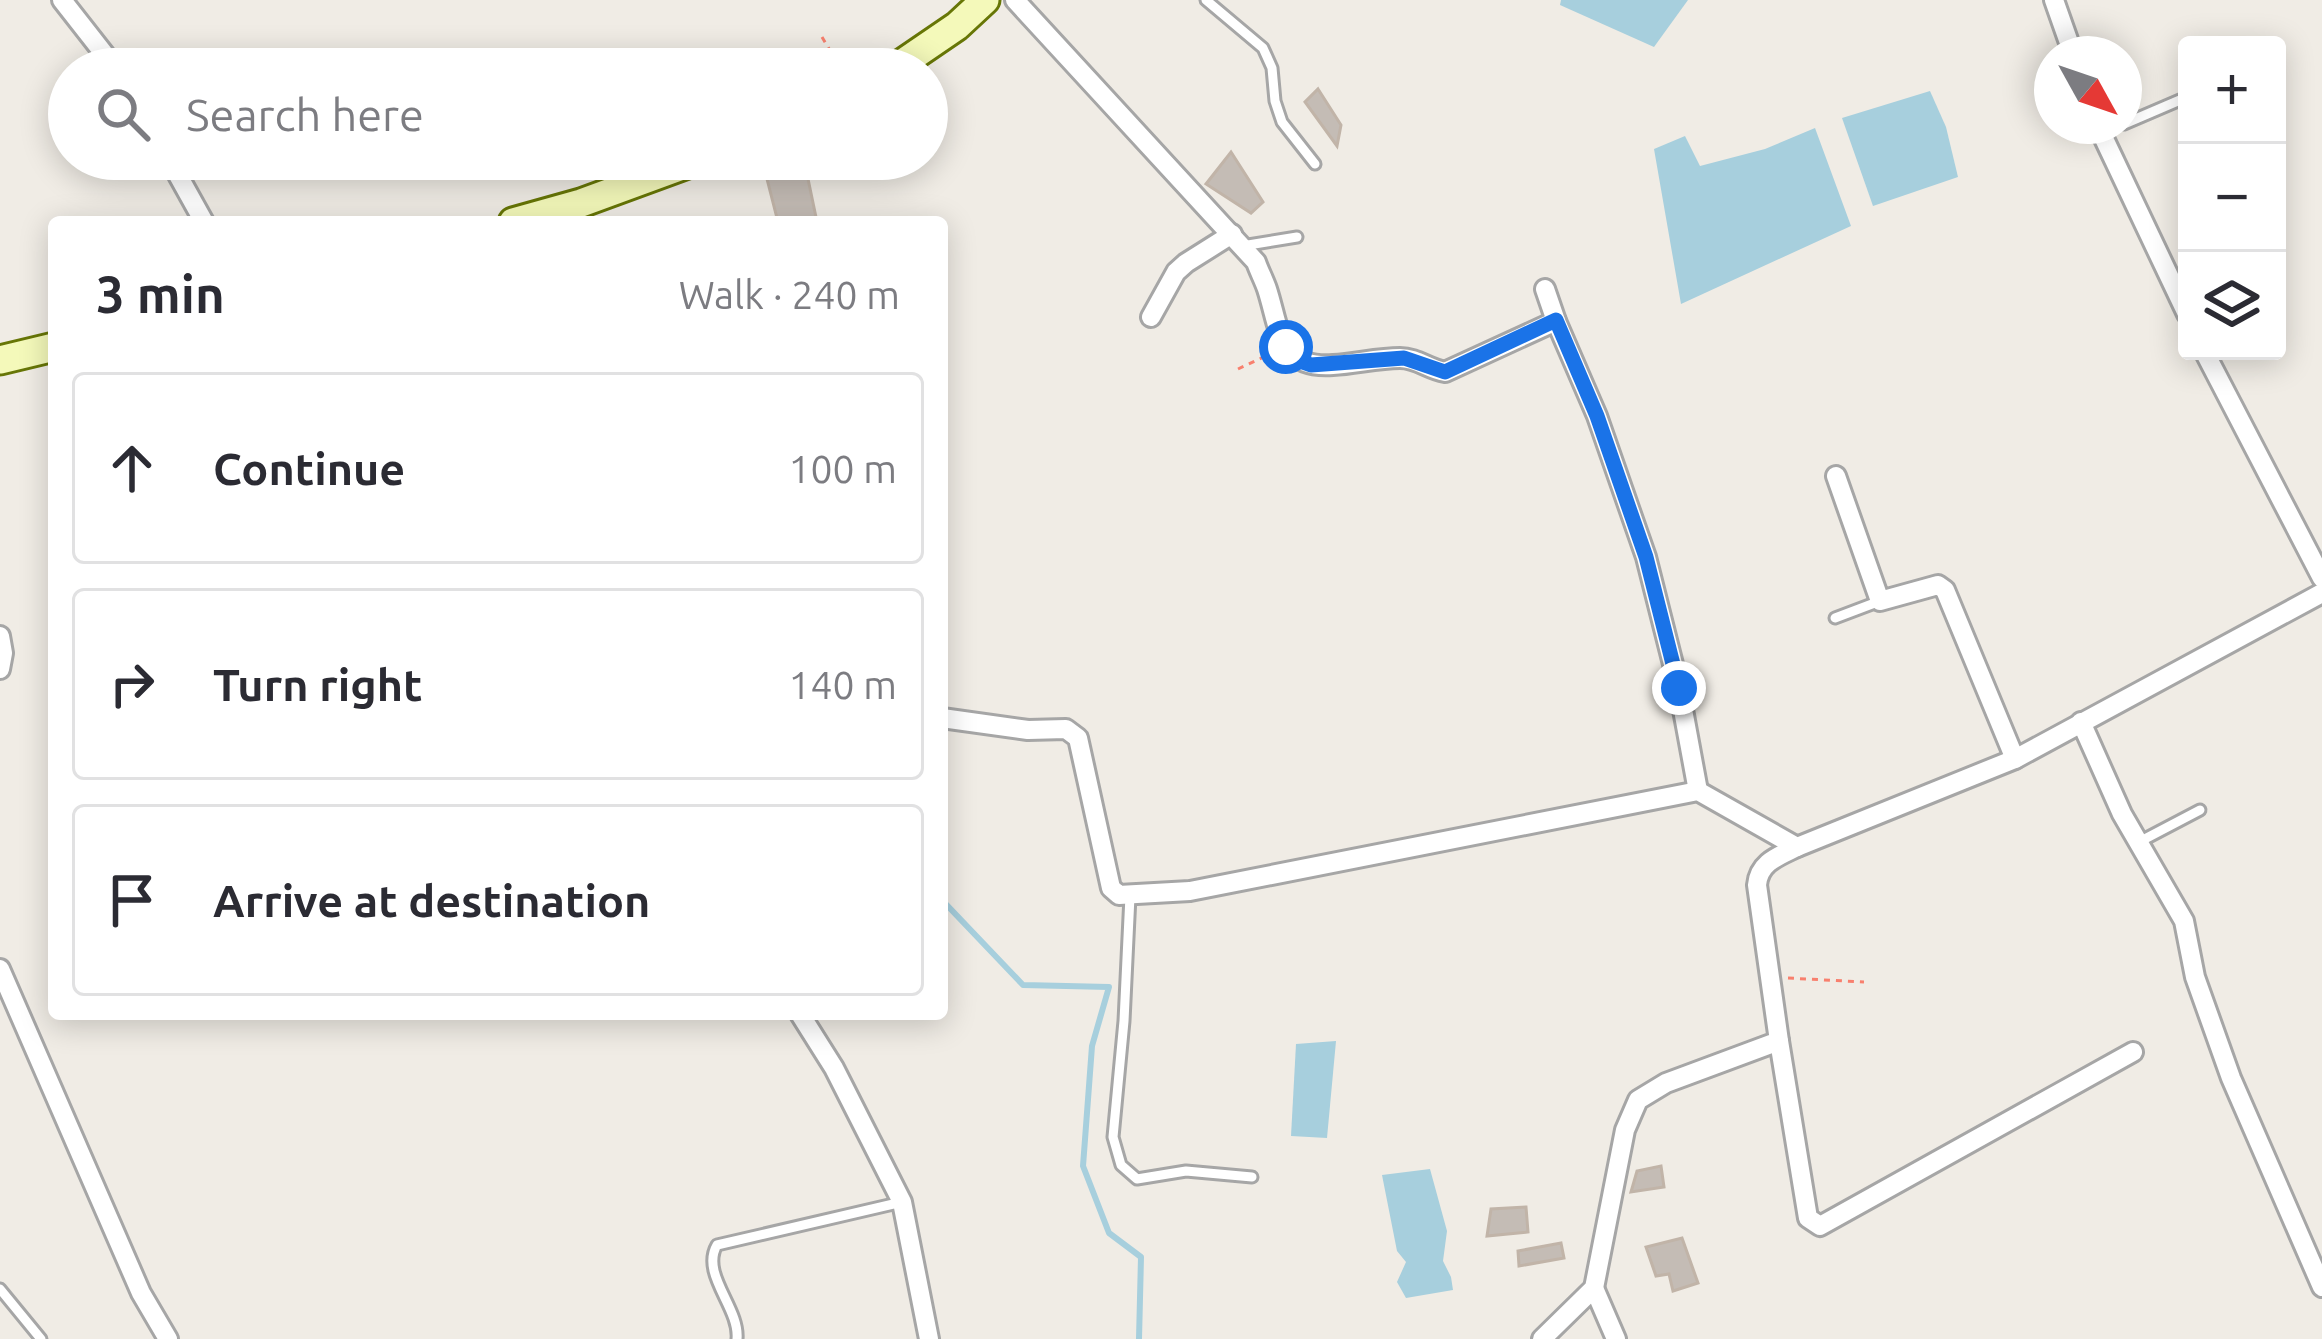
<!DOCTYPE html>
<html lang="en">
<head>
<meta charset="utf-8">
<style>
  :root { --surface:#fff; --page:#f7f7f7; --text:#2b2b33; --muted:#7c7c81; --line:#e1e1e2 }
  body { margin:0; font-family:Ubuntu,sans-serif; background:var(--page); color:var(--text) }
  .controls { position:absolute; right:36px; top:36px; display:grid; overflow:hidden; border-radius:12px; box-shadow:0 6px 30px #0003 }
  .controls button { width:108px; height:108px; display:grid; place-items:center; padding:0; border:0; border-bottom:3px solid var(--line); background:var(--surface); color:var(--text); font:60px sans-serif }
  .compass { position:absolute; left:2034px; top:36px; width:108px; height:108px; border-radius:50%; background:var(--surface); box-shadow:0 6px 30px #0003; rotate:130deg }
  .stop { position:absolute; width:36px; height:36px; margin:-27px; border:9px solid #1a73e8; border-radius:50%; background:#fff }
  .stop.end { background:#1a73e8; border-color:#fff; box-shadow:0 3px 12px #0008 }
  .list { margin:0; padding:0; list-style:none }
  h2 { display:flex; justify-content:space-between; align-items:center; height:156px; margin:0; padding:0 48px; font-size:51px }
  h2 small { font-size:39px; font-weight:400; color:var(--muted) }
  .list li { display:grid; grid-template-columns:78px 1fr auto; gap:36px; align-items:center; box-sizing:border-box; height:192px; margin:0 24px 24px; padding:0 24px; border:3px solid var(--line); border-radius:12px }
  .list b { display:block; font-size:45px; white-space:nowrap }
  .list em { font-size:39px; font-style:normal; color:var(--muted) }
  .icon { flex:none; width:66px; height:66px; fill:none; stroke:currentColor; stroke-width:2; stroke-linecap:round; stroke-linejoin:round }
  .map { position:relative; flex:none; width:2322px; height:1339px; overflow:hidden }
  .search { position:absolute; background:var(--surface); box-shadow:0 6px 30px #0003; left:48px; top:48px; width:900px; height:132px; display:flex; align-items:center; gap:30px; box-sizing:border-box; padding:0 42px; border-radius:66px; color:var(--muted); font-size:45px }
  .panel { position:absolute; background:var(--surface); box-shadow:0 6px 30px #0003; left:48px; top:216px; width:900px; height:804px; border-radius:12px }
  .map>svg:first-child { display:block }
</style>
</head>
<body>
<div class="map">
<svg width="2322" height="1339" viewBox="0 0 2322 1339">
  <rect width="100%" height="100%" fill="#f0ece5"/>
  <g fill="#a7cfdd">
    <path d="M1561,0h127l-34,47 -94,-42z"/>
    <path d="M1930,91l16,36 12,50 -85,29 -31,-88z"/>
    <path d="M1815,128l36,98 -170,78 -27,-155 31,-13 15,30 65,-17z"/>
    <path d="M1336,1041l-9,97 -36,-2 5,-92z"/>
    <path d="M1430,1169l17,62 -4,30 8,16 2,13 -47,8 -9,-16 9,-20 -9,-11 -15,-76z"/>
  </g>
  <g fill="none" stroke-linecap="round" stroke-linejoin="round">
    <path stroke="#a7cfdd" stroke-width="6" d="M942,900l81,85 86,2 -17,59 -9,120 26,67 32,24 -2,82"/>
  </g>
  <g fill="#c4bcb5" stroke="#c1b4a8" stroke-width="3">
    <path d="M1318,89l23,36 -4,21 -32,-44z"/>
    <path d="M1231,152l32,50 -12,11 -45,-29z"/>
    <path d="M807,174l10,48h-39l-12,-47z"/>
    <path d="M1661,1166l3,21 -33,5 6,-21z"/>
    <path d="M1526,1207l2,25 -41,4 4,-27z"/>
    <path d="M1682,1238l16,45 -25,8 -4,-17 -13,2 -10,-29z"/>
    <path d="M1561,1243l3,15 -45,8 -1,-15z"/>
  </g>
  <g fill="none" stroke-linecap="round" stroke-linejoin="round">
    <defs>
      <g id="lane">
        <path d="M1206,0l57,48 9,20 3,33 7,21 33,42"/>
        <path d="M2124,124l63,-27"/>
        <path d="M1242,246l55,-9"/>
        <path d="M1835,618l45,-17"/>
        <path d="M2139,842l61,-32"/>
        <path d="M1130,896l-6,125 -11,116 8,28 16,14 49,-8 66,6"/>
        <path d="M0,1289l41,50"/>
        <path d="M737,1339c3,-31 -37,-65 -20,-94l185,-43"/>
      </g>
      <g id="street">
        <path d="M62,0l54,69"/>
        <path d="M1015,0l241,262c3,9 8,18 11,27 13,40 11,80 66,76 22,-1 44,-7 67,-7 17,0 28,11 45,14l111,-51"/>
        <path d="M2054,0l19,54"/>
        <path d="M2098,126l89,188"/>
        <path d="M169,159l35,63"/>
        <path d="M1545,289l11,32 41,95 49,141 33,131 19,103"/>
        <path d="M1151,317l25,-45 10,-9 46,-29"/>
        <path d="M2204,351l118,227"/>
        <path d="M1836,476l44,125 58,-16 7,5 70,169"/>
        <path d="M0,636l3,17 -3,16"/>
        <path d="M942,718l86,12 38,-1 12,9 33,150 8,7 71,-4 508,-100 99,56"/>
        <path d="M2081,722l41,92 62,107 11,56 36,101 91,209"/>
        <path d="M0,969l141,324 27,46"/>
        <path d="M800,1014l34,54 68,134 27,137"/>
        <path d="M1779,1041l29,177 12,8 313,-174"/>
        <path d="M1594,1288l22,51"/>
        <path d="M1542,1339l52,-51 31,-158 13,-30 28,-17 113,-42 -22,-156c2,-23 22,-29 40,-38l218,-88 307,-166"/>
      </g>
      <g id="secondary">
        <path d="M894,69l63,-43 28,-26"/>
        <path d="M513,222l68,-19 120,-44"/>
        <path d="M0,360l54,-13"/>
      </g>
    </defs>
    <use href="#lane" stroke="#a6a6a6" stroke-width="15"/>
    <use href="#street" stroke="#a6a6a6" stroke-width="24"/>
    <use href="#secondary" stroke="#677606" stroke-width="33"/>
    <g stroke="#f8806e" stroke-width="3" stroke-dasharray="6 6" stroke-linecap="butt">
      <path d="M822,37l19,32"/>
      <path d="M1238,369l30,-14"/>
      <path d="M1788,978l76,4"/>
    </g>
    <use href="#lane" stroke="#fff" stroke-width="9"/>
    <use href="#street" stroke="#fff" stroke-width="18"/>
    <use href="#secondary" stroke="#f4f9ba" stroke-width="27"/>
  </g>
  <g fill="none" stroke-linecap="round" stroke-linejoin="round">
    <path stroke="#1a73e8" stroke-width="15" d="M1286,347l11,13 14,5 93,-7 41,14 111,-52 41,96 49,141 33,131"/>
  </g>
</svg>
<div class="controls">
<button>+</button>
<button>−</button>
<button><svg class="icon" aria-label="layers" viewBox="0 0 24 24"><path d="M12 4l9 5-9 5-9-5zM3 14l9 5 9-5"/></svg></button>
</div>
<svg class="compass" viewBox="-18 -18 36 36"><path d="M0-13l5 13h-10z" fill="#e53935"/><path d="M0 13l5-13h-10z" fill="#7c7c81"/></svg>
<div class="stop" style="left:1286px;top:347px"></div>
<div class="stop end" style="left:1679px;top:688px"></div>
<div class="search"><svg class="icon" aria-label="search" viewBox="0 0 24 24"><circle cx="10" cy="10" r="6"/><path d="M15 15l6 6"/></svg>Search here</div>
<section class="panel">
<h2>3 min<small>Walk · 240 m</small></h2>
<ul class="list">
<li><svg class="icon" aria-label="ahead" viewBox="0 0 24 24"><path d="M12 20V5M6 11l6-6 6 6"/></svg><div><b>Continue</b></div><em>100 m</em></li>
<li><svg class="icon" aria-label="right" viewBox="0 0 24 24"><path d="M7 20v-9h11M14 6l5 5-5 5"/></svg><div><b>Turn right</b></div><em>140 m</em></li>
<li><svg class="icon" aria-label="arrive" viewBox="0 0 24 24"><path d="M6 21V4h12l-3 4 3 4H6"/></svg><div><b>Arrive at destination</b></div></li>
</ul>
</section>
</div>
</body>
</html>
